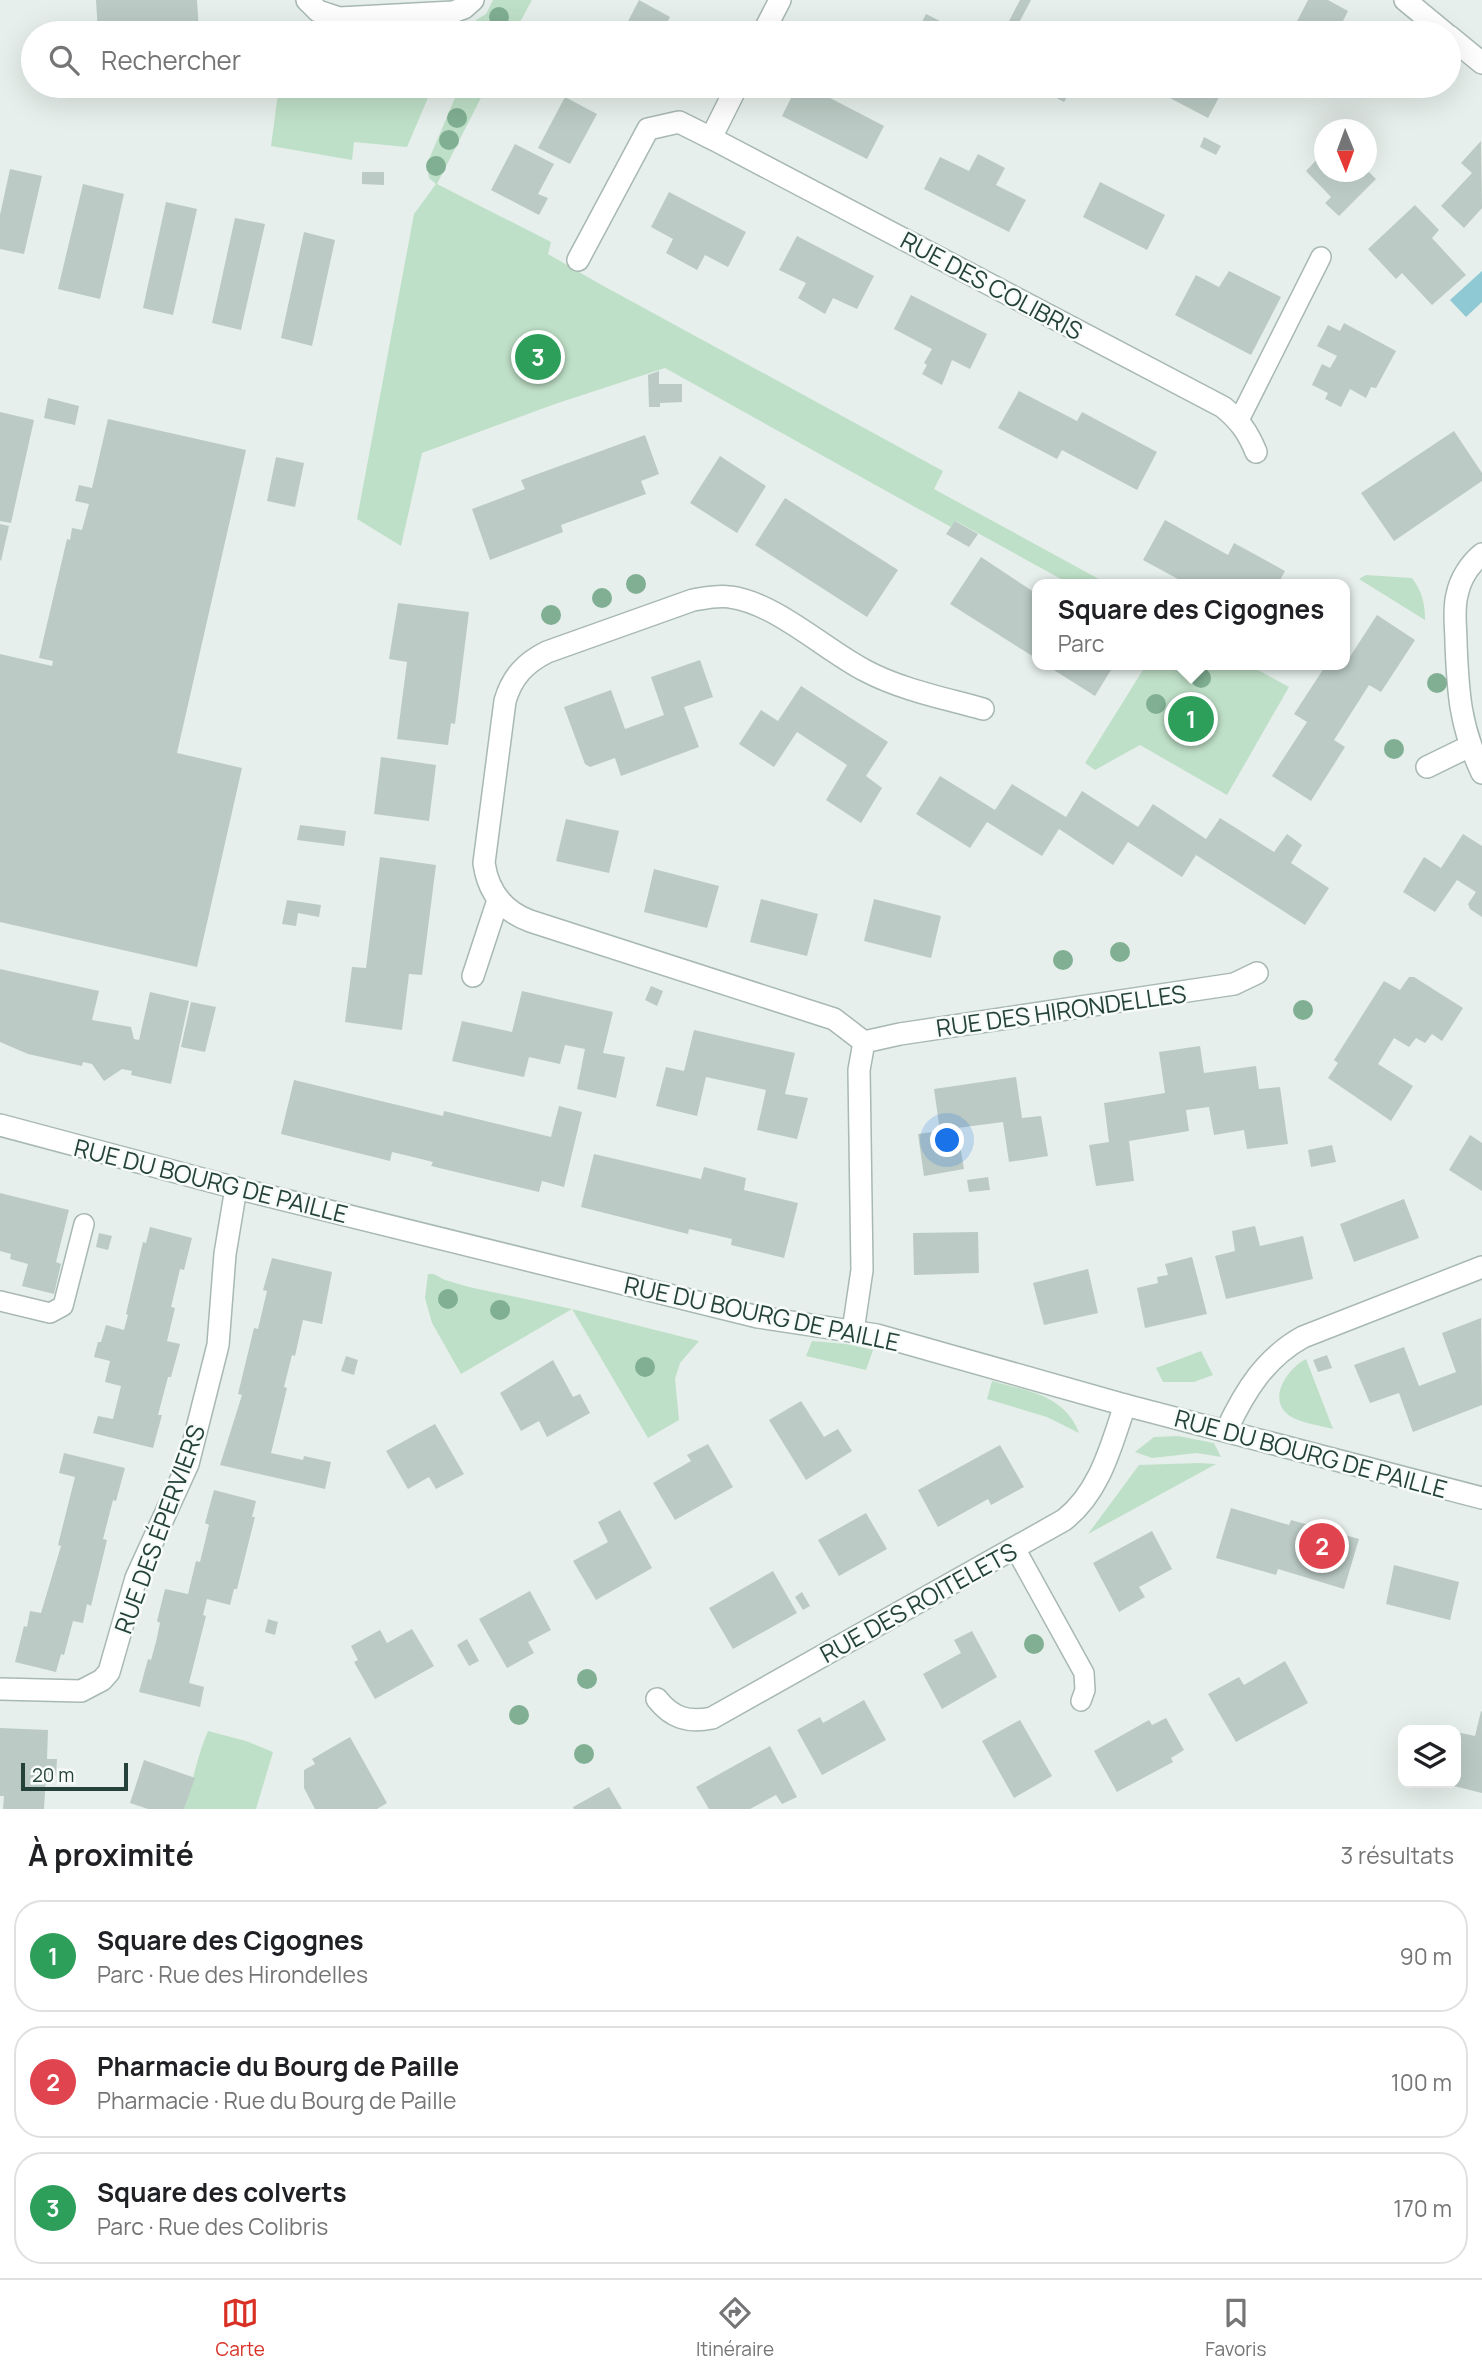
<!DOCTYPE html>
<html lang="fr">
<head>
<meta charset="utf-8">
<style>
  :root { --surface:#fff; --page:#f2f2f2; --text:#202124; --muted:#757577; --line:#e0e0e0; --accent:#d93025 }
  body { margin:0; font-family:Manrope,sans-serif; background:var(--page); color:var(--text) }
  .controls { position:absolute; right:21px; bottom:21px; display:grid; overflow:hidden; border-radius:14px; box-shadow:0 7px 28px #0002 }
  .controls button { width:63px; height:63px; display:grid; place-items:center; padding:0; border:0; border-bottom:2px solid var(--line); background:var(--surface); color:var(--text); font:35px sans-serif }
  .compass { position:absolute; left:1314px; top:119px; width:63px; height:63px; border-radius:50%; background:var(--surface); box-shadow:0 7px 28px #0002; rotate:179deg }
  .scale { position:absolute; left:21px; bottom:18px; width:107px; box-sizing:border-box; padding-left:7px; border:4px solid #24423a; border-top:0; font-size:19px; line-height:24px; white-space:nowrap; color:#24423a; -webkit-text-stroke:5px #f7fbf9; paint-order:stroke }
  .you { position:absolute; left:948px; top:1141px; width:24px; height:24px; margin:-18px; border:5px solid #fff; border-radius:50%; background:#1a73e8; box-shadow:0 0 0 10px #1a73e833 }
  .badge { display:grid; place-items:center; width:46px; height:46px; border-radius:50%; background:var(--accent); color:#fff; font-size:23px; font-weight:700 }
  .pin { position:absolute; translate:-50% -50%; border:4px solid #fff; box-shadow:0 2px 7px #0006 }
  .popup { position:absolute; left:1032px; top:579px; width:318px; height:91px; box-sizing:border-box; display:grid; place-content:center; border-radius:14px; background:var(--surface); filter:drop-shadow(0 2px 5px #0005); font-size:23px; white-space:nowrap; color:var(--muted) }
  .popup b { font-size:26px; color:var(--text) }
  .popup::after { content:''; position:absolute; left:50%; top:100%; margin-left:-14px; border:14px solid transparent; border-top-color:var(--surface) }
  .list { margin:0; padding:0; list-style:none }
  h2 { display:flex; justify-content:space-between; align-items:center; height:91px; margin:0; padding:0 28px; font-size:30px }
  h2 small { font-size:23px; font-weight:400; color:var(--muted) }
  .list li { display:grid; grid-template-columns:46px 1fr auto; gap:21px; align-items:center; box-sizing:border-box; height:112px; margin:0 14px 14px; padding:0 14px; border:2px solid var(--line); border-radius:28px }
  .list b { display:block; font-size:26px; white-space:nowrap }
  .list p { margin:0; font-size:23px; white-space:nowrap; color:var(--muted) }
  .list em { font-size:23px; font-style:normal; color:var(--muted) }
  .icon { flex:none; width:38px; height:38px; fill:none; stroke:currentColor; stroke-width:2; stroke-linecap:round; stroke-linejoin:round }
  .map { position:relative; flex:none; width:1482px; height:1809px; overflow:hidden }
  .search { position:absolute; background:var(--surface); box-shadow:0 7px 28px #0002; left:21px; right:21px; top:21px; height:77px; display:flex; align-items:center; gap:18px; box-sizing:border-box; padding:0 24px; border-radius:38px; color:var(--muted); font-size:26px }
  .sheet { height:469px; background:var(--surface) }
  nav { display:flex; justify-content:space-around; align-items:center; box-sizing:border-box; height:98px; border-top:2px solid var(--line); background:var(--surface); font-size:19px; color:var(--muted) }
  nav a { display:grid; justify-items:center; gap:4px }
  nav .on { color:var(--accent) }
  .map>svg:first-child { display:block }
</style>
</head>
<body>
<div class="map">
<svg width="1482" height="1809" viewBox="0 0 1482 1809">
  <rect width="100%" height="100%" fill="#e6efeb"/>
  <g fill="#bfe0c8">
    <path d="M493,0h39l-18,33h-42l4,-13 10,-6z"/>
    <path d="M279,86h154l-26,61 -53,-5 -2,18 -81,-14z"/>
    <path d="M460,86h27l-50,98 114,58 -3,12 50,29 345,188 -9,18 174,95h-38l-114,-63 -5,6 -286,-159 -110,36 -133,49 -21,93 -44,-27 57,-305 22,-30 -7,-6 -2,-14z"/>
    <path d="M1366,575l46,3c10,13 13,26 13,42l-66,-41z"/>
    <path d="M1146,665h103l40,22 -62,108 -87,-50 -45,25 -10,-7z"/>
    <path d="M428,1274h6l11,6 24,7 103,22 127,32 -19,22 -5,16 4,41 -31,18 -76,-129 -111,65 -29,-51 -7,-25z"/>
    <path d="M812,1341l34,3 27,6 -7,20 -60,-14z"/>
    <path d="M1201,1351l12,24 -19,7h-31l-7,-14z"/>
    <path d="M1306,1359l27,70c-14,-4 -36,-6 -47,-16 -18,-18 4,-46 20,-54z"/>
    <path d="M992,1381c35,10 73,14 87,52l-32,-16 -60,-18z"/>
    <path d="M1178,1436l36,7 7,14 -24,-4 -45,5 -17,-6 19,-15z"/>
    <path d="M1199,1463l17,1 -128,70 51,-69z"/>
    <path d="M208,1731l38,10 27,11 -17,57h-72c9,-26 13,-53 24,-78z"/>
  </g>
  <path fill="#8ec9d4" d="M1482,271v31l-16,15 -16,-17z"/>
  <g fill="#bbcac4">
    <path d="M96,0h101l2,33h-101z"/>
    <path d="M639,0l31,17 -8,16h-40z"/>
    <path d="M1020,0h11l-17,32 -8,-5z"/>
    <path d="M1308,0h20l20,11 -11,22h-46z"/>
    <path d="M926,14l30,15 -2,4h-15l-18,-9z"/>
    <path d="M797,86h10l77,40 -17,33 -85,-43z"/>
    <path d="M1034,86h36l3,1 -9,15z"/>
    <path d="M1147,86h78l-17,32z"/>
    <path d="M565,97l32,17 -27,50 -32,-16z"/>
    <path d="M1204,137l17,9 -5,9 -16,-8z"/>
    <path d="M1481,141l1,67 -18,20 -23,-22 31,-33 -11,-10z"/>
    <path d="M515,144l39,20 -16,30 10,4 -9,17 -48,-25z"/>
    <path d="M1324,152v20h43v-2l9,9 -37,37 -14,-13 6,-6 -25,-26z"/>
    <path d="M978,154l27,14 -9,17 30,15 -17,32 -85,-43 16,-32 29,14z"/>
    <path d="M10,169l32,7 -18,78 -24,-5v-34z"/>
    <path d="M362,172h22v13l-22,-1z"/>
    <path d="M1100,182l65,33 -18,35 -64,-33z"/>
    <path d="M83,184l41,10 -24,105 -42,-10z"/>
    <path d="M669,192l77,40 -18,35 -23,-12 -8,15 -31,-17 7,-14 -22,-12z"/>
    <path d="M166,202l31,7 -24,106 -30,-7z"/>
    <path d="M1415,205l24,25 -7,8 34,37 -34,30 -30,-32 -6,6 -28,-30z"/>
    <path d="M235,218l30,6 -24,106 -29,-7z"/>
    <path d="M304,232l31,8 -23,106 -31,-8z"/>
    <path d="M797,236l77,40 -17,33 -24,-11 -8,16 -27,-16 8,-15 -27,-13z"/>
    <path d="M1229,271l52,26 -30,58 -76,-40 21,-40 23,12z"/>
    <path d="M911,295l76,39 -17,35 -18,-9 -10,25 -20,-11 5,-9 -3,-2 8,-14 -38,-20z"/>
    <path d="M1344,323l52,28 -20,37 -5,-1 -5,11 -16,-9 -9,18 -16,-8 3,-6 -16,-8 10,-21 8,4 7,-12 -20,-10 11,-21 12,6z"/>
    <path d="M659,371v13h23v18l-22,1v4h-11l-1,-32z"/>
    <path d="M1019,391l58,30 5,-9 75,40 -20,38 -75,-40 -5,9 -59,-31z"/>
    <path d="M48,398l31,8 -4,19 -31,-7z"/>
    <path d="M0,412l34,8 -23,103 -11,-2z"/>
    <path d="M108,419l138,31 -69,303 65,15 -45,199 -197,-45v-268l52,12 1,-5 -14,-3 28,-119 3,1 2,-12 10,2 7,-26 -14,-3 4,-16 13,3z"/>
    <path d="M1454,431l28,42v8l-88,60 -33,-48z"/>
    <path d="M645,435l14,39 -18,7 5,13 -85,31 2,7 -73,28 -18,-51 53,-20 -4,-9z"/>
    <path d="M720,456l46,30 -29,47 -47,-30z"/>
    <path d="M276,457l28,6 -9,44 -28,-6z"/>
    <path d="M785,498l113,72 -31,47 -112,-72z"/>
    <path d="M1165,520l63,35 6,-12 51,28 -7,13h-57l-7,-4 -2,4h-25l-44,-24z"/>
    <path d="M955,521l23,13 -9,13 -23,-13z"/>
    <path d="M0,524l9,2 -8,35 -1,-1z"/>
    <path d="M981,557l56,37v65l-87,-55z"/>
    <path d="M398,603l71,9 -14,112 -4,-1 -3,22 -51,-6 10,-77 -18,-3z"/>
    <path d="M1377,615l38,25 -34,52 -12,-7 -35,55 11,7 -34,54 -39,-25 35,-54 -13,-8 32,-49h10l6,4z"/>
    <path d="M700,660l13,37 -29,10 15,40 -78,29 -6,-18 -25,9 -5,-3 -21,-57 47,-17 14,39 39,-14 -13,-38z"/>
    <path d="M1046,665h68l-19,31z"/>
    <path d="M801,686l87,56 -22,34 16,12 -21,35 -35,-23 21,-35 -50,-33 -23,35 -35,-23 22,-34 17,11z"/>
    <path d="M381,757l55,8 -7,56 -55,-7z"/>
    <path d="M940,776l55,34 17,-26 54,33 16,-26 56,36 15,-23 53,35 14,-21 54,34 13,-18 15,11 -11,18 38,25 -24,37 -109,-70 -14,22 -54,-35 -15,23 -54,-36 -17,27 -55,-34 -17,26 -54,-34z"/>
    <path d="M566,819l53,12 -10,42 -53,-12z"/>
    <path d="M300,825l46,6 -2,15 -47,-6z"/>
    <path d="M1463,834l19,12v71l-12,-8 -2,-5 8,-12 -19,-12 -22,32 -32,-20 21,-35 17,11z"/>
    <path d="M380,857l56,8 -14,110 -13,-1 -7,56 -57,-8 7,-55 14,1z"/>
    <path d="M654,869l65,17 -12,42 -63,-16z"/>
    <path d="M761,899l57,15 -11,42 -57,-14z"/>
    <path d="M874,899l67,17 -10,42 -67,-17z"/>
    <path d="M287,900l34,5 -2,12 -21,-4 -2,13 -14,-2z"/>
    <path d="M0,969l99,22 -7,29 39,7 3,12 5,1 11,-48 39,9 -18,83 -40,-9 1,-4 -10,-2 -18,12 -12,-17 -9,-2 -1,4 -54,-12 -28,-12z"/>
    <path d="M1409,977h5l49,31 -21,33 -10,-7 -7,9 -9,-5 -7,9 -15,-9 -16,26 35,22 -22,35 -63,-43 10,-15 -4,-3 50,-79 16,9z"/>
    <path d="M651,986l12,5 -6,15 -12,-6z"/>
    <path d="M522,991l91,21 -10,41 22,4 -9,41 -39,-9 8,-40 -20,-4 -5,19 -31,-7 -5,20 -72,-16 10,-40 50,11z"/>
    <path d="M191,1002l25,5 -11,45 -24,-5z"/>
    <path d="M694,1030l101,23 -10,41 23,4 -11,41 -40,-9 9,-40 -60,-13 -9,39 -41,-10 10,-39 18,4z"/>
    <path d="M1200,1046l4,27 52,-7 3,23 21,-2 8,57 -41,5 -3,-19 -30,5 -5,-28 -23,3 3,21 -60,10 5,40 -38,5 -7,-41 20,-3 -5,-39 61,-10 -6,-41z"/>
    <path d="M1016,1077l6,41 19,-2 7,40 -39,6 -6,-40 -46,6 7,41 -40,7 -6,-42 22,-3 -6,-42z"/>
    <path d="M294,1080l149,36 1,-5 107,26 8,-31 23,6 -18,75 -22,-6 -3,11 -108,-26 2,-4 -20,-5 -21,-5 -2,9 -109,-27z"/>
    <path d="M1470,1135l12,8v48l-33,-21z"/>
    <path d="M1332,1145l4,17 -25,5 -3,-17z"/>
    <path d="M594,1154l107,25 3,-12 42,11 -2,12 54,13 -14,55 -53,-13 1,-6 -43,-10 -1,5 -107,-27z"/>
    <path d="M988,1177l2,13 -21,2 -2,-12z"/>
    <path d="M0,1193l69,17 -13,52 5,2 -7,30 -32,-8 6,-22 -18,-5 1,-5 -11,-3z"/>
    <path d="M1404,1199l15,39 -65,24 -14,-38z"/>
    <path d="M1255,1226l5,20 43,-10 10,43 -87,20 -11,-43 20,-5 -3,-20z"/>
    <path d="M150,1227l42,11 -8,32 -4,-1 -9,38 4,1 -8,33 13,3 -9,33h-3l-10,38h4l-9,33 -60,-15 5,-17 15,3 8,-33 -16,-4 5,-21 -16,-4 4,-15h3l5,-17 18,5 4,-15 -2,-1 17,-72 3,1z"/>
    <path d="M978,1232l1,41 -65,2 -1,-42z"/>
    <path d="M99,1233l13,3 -4,14 -12,-3z"/>
    <path d="M1192,1257l15,57 -62,14 -8,-40 21,-5 -1,-6 11,-2 -3,-11z"/>
    <path d="M272,1258l60,14 -10,52 -19,-4 -8,36 -3,-1 -8,32 3,1 -16,65 32,7 1,-4 27,6 -6,27 -105,-24 22,-70 -4,-1 16,-66 4,1 9,-38 -4,-1z"/>
    <path d="M1088,1269l10,44 -54,12 -11,-42z"/>
    <path d="M1481,1318l1,87 -69,27 -14,-39 -29,10 -16,-38 50,-18 15,39 37,-14 -14,-39z"/>
    <path d="M1327,1355l5,13 -14,4 -5,-12z"/>
    <path d="M346,1356l12,4 -4,15 -13,-4z"/>
    <path d="M553,1360l20,37 7,-3 10,19 -43,24 -8,-16 -18,10 -21,-38z"/>
    <path d="M801,1401l23,36 14,-8 14,22 -46,29 -37,-60z"/>
    <path d="M435,1424l29,50 -28,15 -7,-12 -21,12 -22,-38z"/>
    <path d="M708,1444l25,43 -58,33 -22,-37 38,-22 -4,-6z"/>
    <path d="M1000,1445l24,42 -33,18 -3,-6 -50,28 -20,-37z"/>
    <path d="M64,1453l61,15 -9,33 -3,-1 -10,39 4,1 -16,66 -4,-2 -4,19 -10,-2 -9,34 -3,-1 -5,18 -41,-10 9,-36 3,1 3,-16 11,2 20,-67 -3,-1 17,-68 -16,-4z"/>
    <path d="M214,1490l42,11 -4,16h3l-18,72h-3l-4,16 -23,-6 -4,16 3,1 -17,67 15,4 -4,20 -61,-15 9,-33 3,1 5,-18 4,-19 -3,-2 8,-32 23,5 8,-33 4,1 9,-37 -4,-2z"/>
    <path d="M1231,1508l58,17 2,-5 68,19 -15,50 -66,-20 -2,6 -60,-17z"/>
    <path d="M620,1510l32,58 -56,32 -23,-39 35,-19 -10,-20z"/>
    <path d="M866,1513l21,36 -48,27 -21,-36z"/>
    <path d="M1152,1531l20,38 -33,18 6,10 -26,15 -26,-49z"/>
    <path d="M1394,1565l65,17 -9,38 -64,-16z"/>
    <path d="M773,1571l24,42 -64,36 -24,-41z"/>
    <path d="M530,1591l21,39 -23,12 6,11 -27,15 -28,-49z"/>
    <path d="M802,1592l8,14 -7,4 -8,-13z"/>
    <path d="M268,1619l10,3 -3,13 -10,-3z"/>
    <path d="M412,1629l22,37 -59,33 -21,-37 4,-2 -7,-14 29,-16 7,13z"/>
    <path d="M972,1631l25,46 -55,32 -19,-35 38,-21 -7,-13z"/>
    <path d="M467,1639l12,22 -10,5 -12,-21z"/>
    <path d="M1285,1661l23,42 -72,39 -28,-48 31,-17 5,8z"/>
    <path d="M864,1700l22,40 -64,35 -25,-45 23,-13 3,6z"/>
    <path d="M1481,1711l1,1v81l-36,-9 10,-1v-51l19,4z"/>
    <path d="M1166,1718l18,32 -13,8 2,4 -56,30 -23,-41 55,-31 3,5z"/>
    <path d="M1020,1720l32,56 -38,22 -32,-57z"/>
    <path d="M0,1728l48,2 -1,29h10l-1,17 -10,-1 -2,34h-41l1,-13h-4z"/>
    <path d="M350,1737l37,66 -10,6h-62l-11,-21v-18l11,-6 -3,-5z"/>
    <path d="M770,1746l27,51 -15,7 -6,-9 -26,14h-41l-13,-22z"/>
    <path d="M144,1760l51,18 -11,31h-36l-18,-6z"/>
    <path d="M609,1787l13,22h-48l-1,-2z"/>
  </g>
  <g fill="none" stroke-linecap="round" stroke-linejoin="round">
    <defs>
      <g id="service">
        <path d="M1239,420l82,-163"/>
        <path d="M0,1301l50,12 13,-7 21,-82"/>
        <path d="M1015,1548l69,125 1,17 -4,11"/>
      </g>
      <g id="minor">
        <path d="M307,0l11,11 21,7 114,-6 11,-4 9,-8"/>
        <path d="M1405,0l40,33"/>
        <path d="M763,33l17,-33"/>
        <path d="M1449,36l33,27"/>
        <path d="M737,86l-26,52 512,269c16,13 25,25 33,45"/>
        <path d="M578,260l70,-131 31,-7 32,16"/>
        <path d="M1482,554c-12,10 -22,25 -25,41 -4,15 -1,32 -1,48 2,51 4,83 26,130"/>
        <path d="M1427,767l43,-21"/>
        <path d="M473,976l25,-76"/>
        <path d="M864,1042l36,-8 334,-50 23,-11"/>
        <path d="M853,1331l9,-61 -3,-200 5,-28 -30,-23 -304,-98c-27,-10 -42,-29 -46,-58l21,-162c7,-24 20,-38 42,-49l146,-52c12,-2 25,-5 37,-3 46,6 95,53 136,74 36,19 78,27 117,38"/>
        <path d="M1227,1429c18,-38 38,-71 76,-92l179,-70"/>
        <path d="M0,1689l81,2 21,-11 7,-8 27,-94 52,-114 30,-119 7,-91 11,-66"/>
        <path d="M657,1699c15,19 31,24 55,19l352,-198c36,-28 47,-74 61,-115"/>
      </g>
      <path id="tertiary" d="M0,1125l236,63 522,129 119,18 248,70 357,93"/>
    </defs>
    <use href="#service" stroke="#a8b8b2" stroke-width="22"/>
    <use href="#minor" stroke="#a8b8b2" stroke-width="24"/>
    <use href="#tertiary" stroke="#a8b8b2" stroke-width="24"/>
    <use href="#service" stroke="#fff" stroke-width="19"/>
    <use href="#minor" stroke="#fff" stroke-width="21"/>
    <use href="#tertiary" stroke="#fff" stroke-width="21"/>
  </g>
  <g fill="#80af93">
    <circle cx="499" cy="17" r="10"/>
    <circle cx="457" cy="118" r="10"/>
    <circle cx="449" cy="140" r="10"/>
    <circle cx="436" cy="166" r="10"/>
    <circle cx="636" cy="584" r="10"/>
    <circle cx="602" cy="598" r="10"/>
    <circle cx="551" cy="615" r="10"/>
    <circle cx="1201" cy="678" r="10"/>
    <circle cx="1437" cy="683" r="10"/>
    <circle cx="1156" cy="704" r="10"/>
    <circle cx="1394" cy="749" r="10"/>
    <circle cx="1120" cy="952" r="10"/>
    <circle cx="1063" cy="960" r="10"/>
    <circle cx="1303" cy="1010" r="10"/>
    <circle cx="448" cy="1299" r="10"/>
    <circle cx="500" cy="1310" r="10"/>
    <circle cx="645" cy="1367" r="10"/>
    <circle cx="1034" cy="1644" r="10"/>
    <circle cx="587" cy="1679" r="10"/>
    <circle cx="519" cy="1715" r="10"/>
    <circle cx="584" cy="1754" r="10"/>
  </g>
  <g text-anchor="middle" dominant-baseline="central" stroke-width="5" stroke-linejoin="round" paint-order="stroke">
    <g font-size="24" fill="#24423a" stroke="#f7fbf9">
      <text transform="translate(992 285) rotate(28)">RUE DES COLIBRIS</text>
      <text transform="translate(1061 1010) rotate(-8)">RUE DES HIRONDELLES</text>
      <text transform="translate(211 1180) rotate(14)">RUE DU BOURG DE PAILLE</text>
      <text transform="translate(762 1313) rotate(12)">RUE DU BOURG DE PAILLE</text>
      <text transform="translate(1311 1453) rotate(15)">RUE DU BOURG DE PAILLE</text>
      <text transform="translate(159 1529) rotate(-70)">RUE DES ÉPERVIERS</text>
      <text transform="translate(918 1602) rotate(-29)">RUE DES ROITELETS</text>
    </g>
  </g>
</svg>
<div class="controls">
<button><svg class="icon" aria-label="layers" viewBox="0 0 24 24"><path d="M12 4l9 5-9 5-9-5zM3 14l9 5 9-5"/></svg></button>
</div>
<svg class="compass" viewBox="-18 -18 36 36"><path d="M0-13l5 13h-10z" fill="#e53935"/><path d="M0 13l5-13h-10z" fill="#757577"/></svg>
<div class="scale">20 m</div>
<div class="you"></div>
<div class="pin badge" style="left:1191px;top:719px;background:#2e9e5b">1</div>
<div class="popup"><b>Square des Cigognes</b>Parc</div>
<div class="pin badge" style="left:1322px;top:1546px;background:#e0444e">2</div>
<div class="pin badge" style="left:538px;top:357px;background:#2e9e5b">3</div>
<div class="search"><svg class="icon" aria-label="search" viewBox="0 0 24 24"><circle cx="10" cy="10" r="6"/><path d="M15 15l6 6"/></svg>Rechercher</div>
</div>
<section class="sheet">
<h2>À proximité<small>3 résultats</small></h2>
<ul class="list">
<li><span class="badge" style="background:#2e9e5b">1</span><div><b>Square des Cigognes</b><p>Parc · Rue des Hirondelles</p></div><em>90 m</em></li>
<li><span class="badge" style="background:#e0444e">2</span><div><b>Pharmacie du Bourg de Paille</b><p>Pharmacie · Rue du Bourg de Paille</p></div><em>100 m</em></li>
<li><span class="badge" style="background:#2e9e5b">3</span><div><b>Square des colverts</b><p>Parc · Rue des Colibris</p></div><em>170 m</em></li>
</ul>
</section>
<nav>
<a class="on"><svg class="icon" aria-label="map" viewBox="0 0 24 24"><path d="M3 6l6-2 6 2 6-2v14l-6 2-6-2-6 2zM9 4v14M15 6v14"/></svg>Carte</a>
<a><svg class="icon" aria-label="directions" viewBox="0 0 24 24"><path d="M12 3l9 9-9 9-9-9zM9 14v-3h6M13 9l2 2-2 2"/></svg>Itinéraire</a>
<a><svg class="icon" aria-label="saved" viewBox="0 0 24 24"><path d="M7 4h10v16l-5-4-5 4z"/></svg>Favoris</a>
</nav>
</body>
</html>
